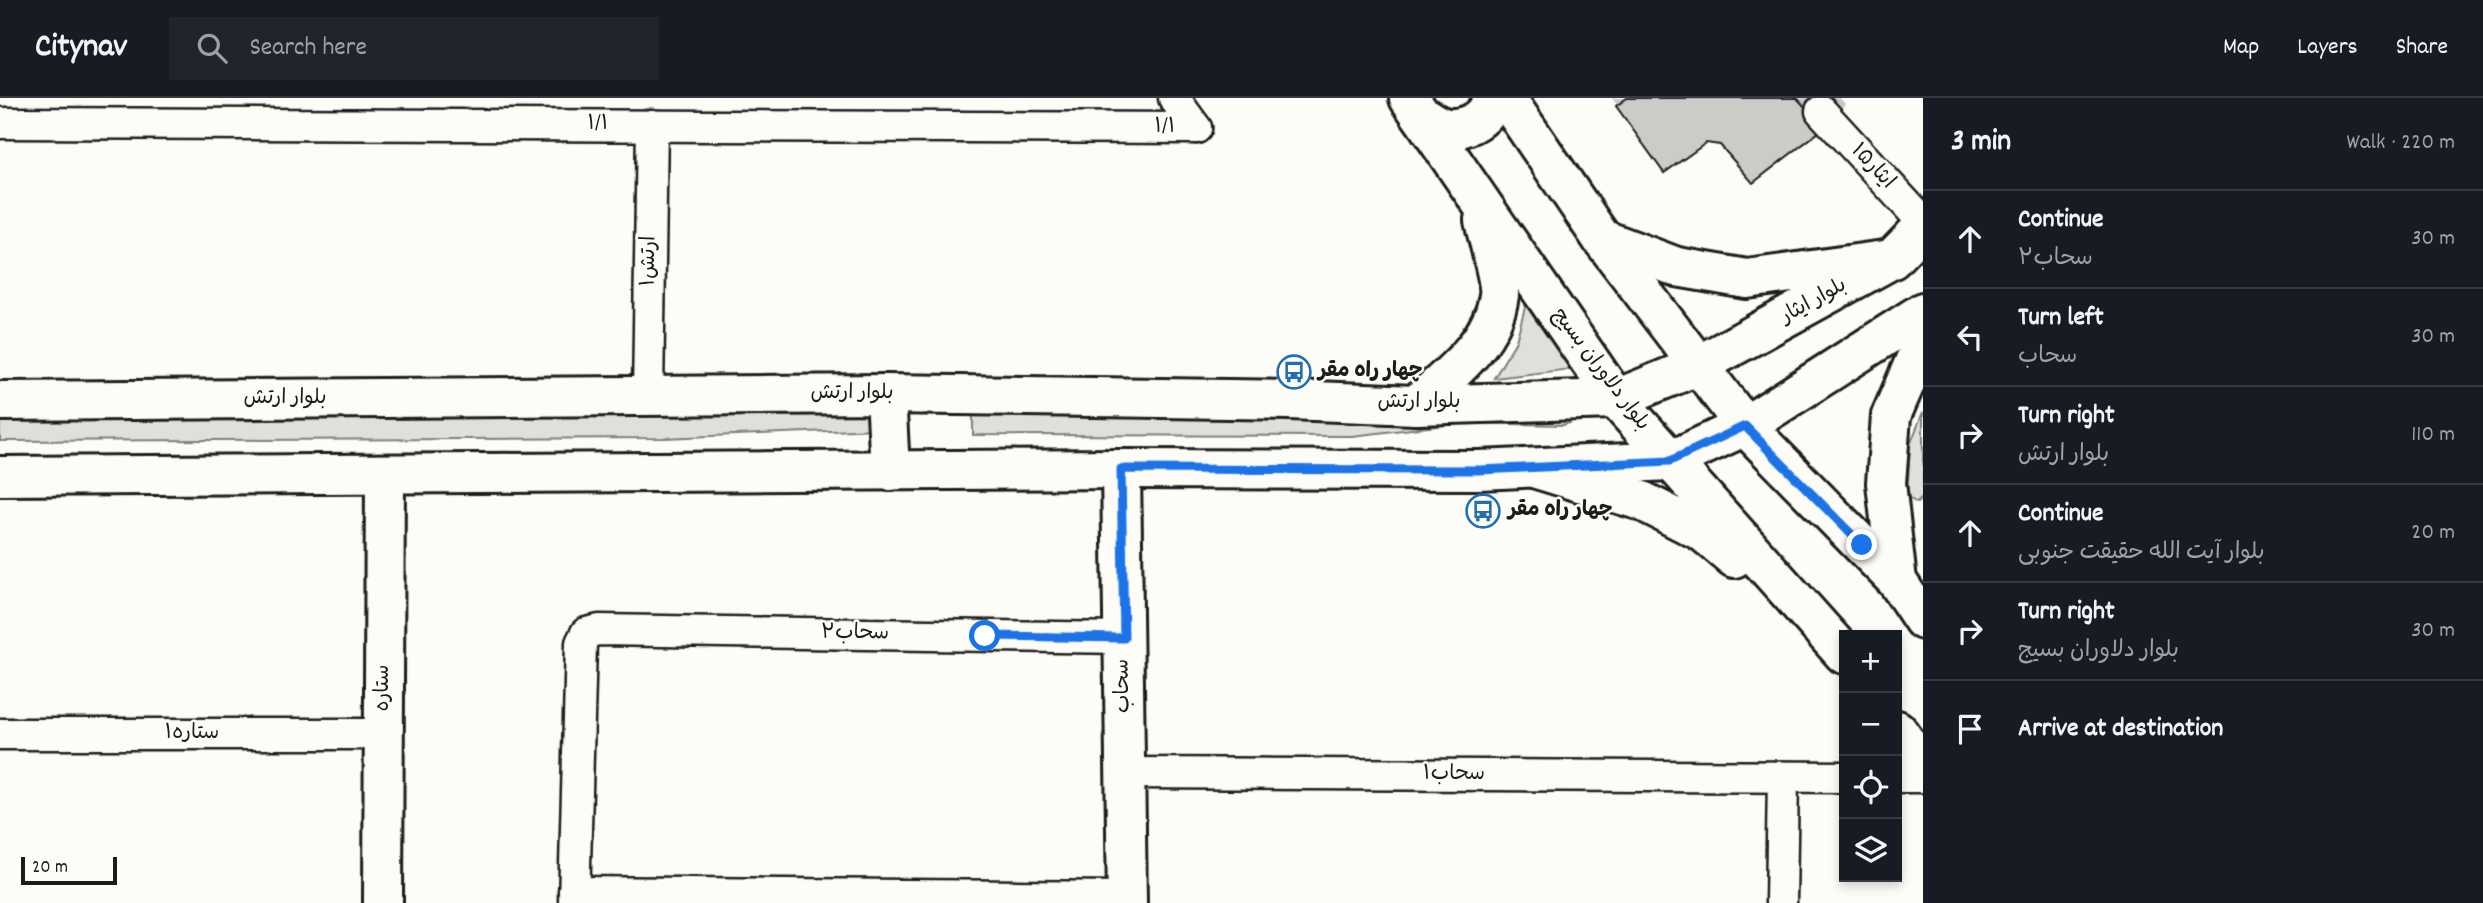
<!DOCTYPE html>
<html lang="en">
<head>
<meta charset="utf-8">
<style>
  :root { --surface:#171b24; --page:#20242c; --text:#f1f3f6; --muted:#9ea1a6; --line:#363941 }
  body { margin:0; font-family:Dekko,"Playpen Sans Arabic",sans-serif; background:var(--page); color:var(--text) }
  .controls { position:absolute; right:21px; bottom:21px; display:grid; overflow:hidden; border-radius:0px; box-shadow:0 4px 10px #0003 }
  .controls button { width:63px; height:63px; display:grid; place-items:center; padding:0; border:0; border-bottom:2px solid var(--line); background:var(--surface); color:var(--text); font:35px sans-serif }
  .scale { position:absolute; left:21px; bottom:18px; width:96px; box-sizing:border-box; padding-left:7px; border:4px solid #1c1c1c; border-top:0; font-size:19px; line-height:24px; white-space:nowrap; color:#1c1c1c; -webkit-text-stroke:5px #fdfcf7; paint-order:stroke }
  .stop { position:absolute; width:21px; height:21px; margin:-16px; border:5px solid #1a73e8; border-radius:50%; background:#fff }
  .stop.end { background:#1a73e8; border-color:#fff; box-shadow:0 2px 7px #0008 }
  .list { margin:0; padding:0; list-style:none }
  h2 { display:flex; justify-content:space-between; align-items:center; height:91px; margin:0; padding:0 28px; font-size:30px }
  h2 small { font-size:23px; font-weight:400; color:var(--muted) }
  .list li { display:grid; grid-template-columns:46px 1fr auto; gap:21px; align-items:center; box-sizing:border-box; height:98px; padding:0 28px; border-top:2px solid var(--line) }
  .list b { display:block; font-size:26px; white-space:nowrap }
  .list p { margin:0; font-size:23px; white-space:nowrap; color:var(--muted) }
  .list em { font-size:23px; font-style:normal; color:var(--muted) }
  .icon { flex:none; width:38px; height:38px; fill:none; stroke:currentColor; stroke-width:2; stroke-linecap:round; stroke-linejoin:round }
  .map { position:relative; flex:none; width:1923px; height:805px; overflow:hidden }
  header { display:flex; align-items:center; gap:42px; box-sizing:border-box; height:98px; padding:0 35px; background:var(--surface); border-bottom:2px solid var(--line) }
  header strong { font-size:33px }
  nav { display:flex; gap:38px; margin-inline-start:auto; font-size:24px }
  .search { width:490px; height:63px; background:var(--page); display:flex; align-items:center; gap:18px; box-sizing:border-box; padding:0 24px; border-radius:0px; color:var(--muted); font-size:26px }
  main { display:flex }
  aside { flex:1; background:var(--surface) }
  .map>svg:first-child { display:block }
</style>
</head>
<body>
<header>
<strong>Citynav</strong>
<div class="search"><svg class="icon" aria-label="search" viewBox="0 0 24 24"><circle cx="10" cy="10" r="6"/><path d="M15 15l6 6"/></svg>Search here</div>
<nav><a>Map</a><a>Layers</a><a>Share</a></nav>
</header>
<main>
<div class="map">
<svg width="1923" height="805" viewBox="0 0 1923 805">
  <rect width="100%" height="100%" fill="#fdfcf7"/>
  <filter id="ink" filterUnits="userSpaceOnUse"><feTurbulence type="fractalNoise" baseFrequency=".0143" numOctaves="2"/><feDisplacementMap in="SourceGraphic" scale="14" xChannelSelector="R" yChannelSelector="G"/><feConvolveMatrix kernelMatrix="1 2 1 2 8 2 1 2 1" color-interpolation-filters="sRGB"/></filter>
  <g filter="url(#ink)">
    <g fill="#e0dfdb" stroke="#7e7e7c" stroke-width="2">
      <path d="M1527,202l44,69 -77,9 22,-37z"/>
      <path d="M877,314l-1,17 -213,9 -663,3v-24z"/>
      <path d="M1923,314v85l-6,6 -10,-6 3,-52z"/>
      <path d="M973,316l601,2 -4,7 -7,2 -101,-2 -110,13 -379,-1z"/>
    </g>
    <path fill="#0003" d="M1612,0h228l5,6 -22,23 -102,17 -15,-3 -41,29z"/>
    <path fill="#cccbc8" stroke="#1c1c1c" stroke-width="2" d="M1627,0h170l27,30 -71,55 -33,-38 -14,-2 -42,30 -48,-67z"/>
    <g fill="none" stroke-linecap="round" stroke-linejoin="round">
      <defs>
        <g id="street">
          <path d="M1174,0l22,30"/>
          <path d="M1821,13l102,111"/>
          <path d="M0,25l1196,5"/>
          <path d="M648,298l4,-271"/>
          <path d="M0,636h384"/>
          <path d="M1125,675l719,4"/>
          <path d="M1897,679h26"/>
          <path d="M574,794l553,5"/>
          <path d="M574,805l7,-260 5,-10 13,-3 524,8"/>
          <path d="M1781,805l2,-126"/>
        </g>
        <g id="secondary">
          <path d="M886,296l4,77"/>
          <path d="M0,303l886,-7 403,6 127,5 200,-6 81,-33 195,-107 31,-32"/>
          <path d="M1121,371l6,434"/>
          <path d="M0,378l1121,-7 358,1 191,-9 75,-35 178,-114"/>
          <path d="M383,805l2,-429"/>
        </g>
        <g id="primary">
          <path d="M1409,0l207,301 228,255"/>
          <path d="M1506,0l96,141 143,187 152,155 26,39"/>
          <path d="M1420,16c6,4 13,9 20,12 22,7 47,-5 53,-28"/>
          <path d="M1602,141l75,28 70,12 145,-20"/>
          <path d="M1416,307c33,-30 77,-62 83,-110 2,-12 -12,-60 -15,-75"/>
          <path d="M1537,371l105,32 61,31 31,26"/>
          <path d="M1897,483l-11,-98 5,-67 32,-74"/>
          <path d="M1897,632l26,37"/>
        </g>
      </defs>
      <use href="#street" stroke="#1c1c1c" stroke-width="35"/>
      <use href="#secondary" stroke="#1c1c1c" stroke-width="44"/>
      <use href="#primary" stroke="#1c1c1c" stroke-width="44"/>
      <use href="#street" stroke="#fdfcf7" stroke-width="30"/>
      <use href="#secondary" stroke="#fdfcf7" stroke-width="38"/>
      <use href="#primary" stroke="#fdfcf7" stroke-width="38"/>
    </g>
  </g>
  <g fill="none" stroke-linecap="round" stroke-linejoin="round" filter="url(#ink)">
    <path stroke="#1a73e8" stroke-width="9" d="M985,538l139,2 -3,-169 358,1 191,-9 75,-35 117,119"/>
  </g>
  <defs>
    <symbol id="bus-ring" viewBox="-11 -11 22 22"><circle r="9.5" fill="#fdfcf7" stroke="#1f6fb2" stroke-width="1.5"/><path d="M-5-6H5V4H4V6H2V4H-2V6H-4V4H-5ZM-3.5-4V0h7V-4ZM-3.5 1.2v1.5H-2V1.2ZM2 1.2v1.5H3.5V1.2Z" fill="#1f6fb2"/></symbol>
  </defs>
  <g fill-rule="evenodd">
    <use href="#bus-ring" x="1275" y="255" width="38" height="38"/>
    <use href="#bus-ring" x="1464" y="394" width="38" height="38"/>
  </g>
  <g text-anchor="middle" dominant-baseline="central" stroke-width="5" stroke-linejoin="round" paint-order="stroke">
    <g font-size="21" fill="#1c1c1c" stroke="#fdfcf7">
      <text x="598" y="27">۱/۱</text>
      <text x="1165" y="30">۱/۱</text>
      <text transform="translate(1872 69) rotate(47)">ایثار۱۵</text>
      <text transform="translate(650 163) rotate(-89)">ارتش۱</text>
      <text transform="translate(1814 204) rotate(-29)">بلوار ایثار</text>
      <text transform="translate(1600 272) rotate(53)">بلوار دلاوران بسیج</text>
      <text x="852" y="296">بلوار ارتش</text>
      <text x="285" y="301">بلوار ارتش</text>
      <text x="1419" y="305">بلوار ارتش</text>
      <text transform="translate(855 536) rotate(1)">۲سحاب</text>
      <text transform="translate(1124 588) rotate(-91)">سحاب</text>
      <text transform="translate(384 590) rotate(-90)">ستاره</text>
      <text x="192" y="636">۱ستاره</text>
      <text x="1454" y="677">۱سحاب</text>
    </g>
    <g font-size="21" font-weight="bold" fill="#1c1c1c" stroke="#fdfcf7" text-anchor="start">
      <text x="1318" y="274">چهار راه مقر</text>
      <text x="1508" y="413">چهار راه مقر‍</text>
    </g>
  </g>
</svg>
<div class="controls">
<button>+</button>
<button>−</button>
<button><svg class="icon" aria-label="locate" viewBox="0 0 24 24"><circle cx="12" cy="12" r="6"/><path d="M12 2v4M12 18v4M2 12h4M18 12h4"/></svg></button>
<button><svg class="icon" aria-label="layers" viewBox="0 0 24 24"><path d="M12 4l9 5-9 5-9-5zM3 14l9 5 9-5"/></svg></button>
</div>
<div class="scale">20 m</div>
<div class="stop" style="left:985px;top:538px"></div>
<div class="stop end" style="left:1862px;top:447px"></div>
</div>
<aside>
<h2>3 min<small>Walk · 220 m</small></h2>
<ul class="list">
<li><svg class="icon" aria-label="ahead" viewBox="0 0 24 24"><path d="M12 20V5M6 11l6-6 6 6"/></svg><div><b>Continue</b><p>۲سحاب</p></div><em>30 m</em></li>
<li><svg class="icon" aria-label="left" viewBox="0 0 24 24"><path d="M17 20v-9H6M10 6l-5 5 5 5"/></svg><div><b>Turn left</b><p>سحاب</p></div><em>30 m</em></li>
<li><svg class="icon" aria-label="right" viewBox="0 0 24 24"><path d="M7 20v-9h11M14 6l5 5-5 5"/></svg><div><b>Turn right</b><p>بلوار ارتش</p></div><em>110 m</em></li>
<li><svg class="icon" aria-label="ahead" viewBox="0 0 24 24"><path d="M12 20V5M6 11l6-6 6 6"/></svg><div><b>Continue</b><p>بلوار آیت الله حقیقت جنوبی</p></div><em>20 m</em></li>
<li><svg class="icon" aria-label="right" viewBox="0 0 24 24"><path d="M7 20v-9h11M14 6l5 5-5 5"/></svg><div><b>Turn right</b><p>بلوار دلاوران بسیج</p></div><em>30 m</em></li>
<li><svg class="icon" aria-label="arrive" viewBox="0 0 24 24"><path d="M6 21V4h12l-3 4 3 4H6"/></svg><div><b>Arrive at destination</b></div></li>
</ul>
</aside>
</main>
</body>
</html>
